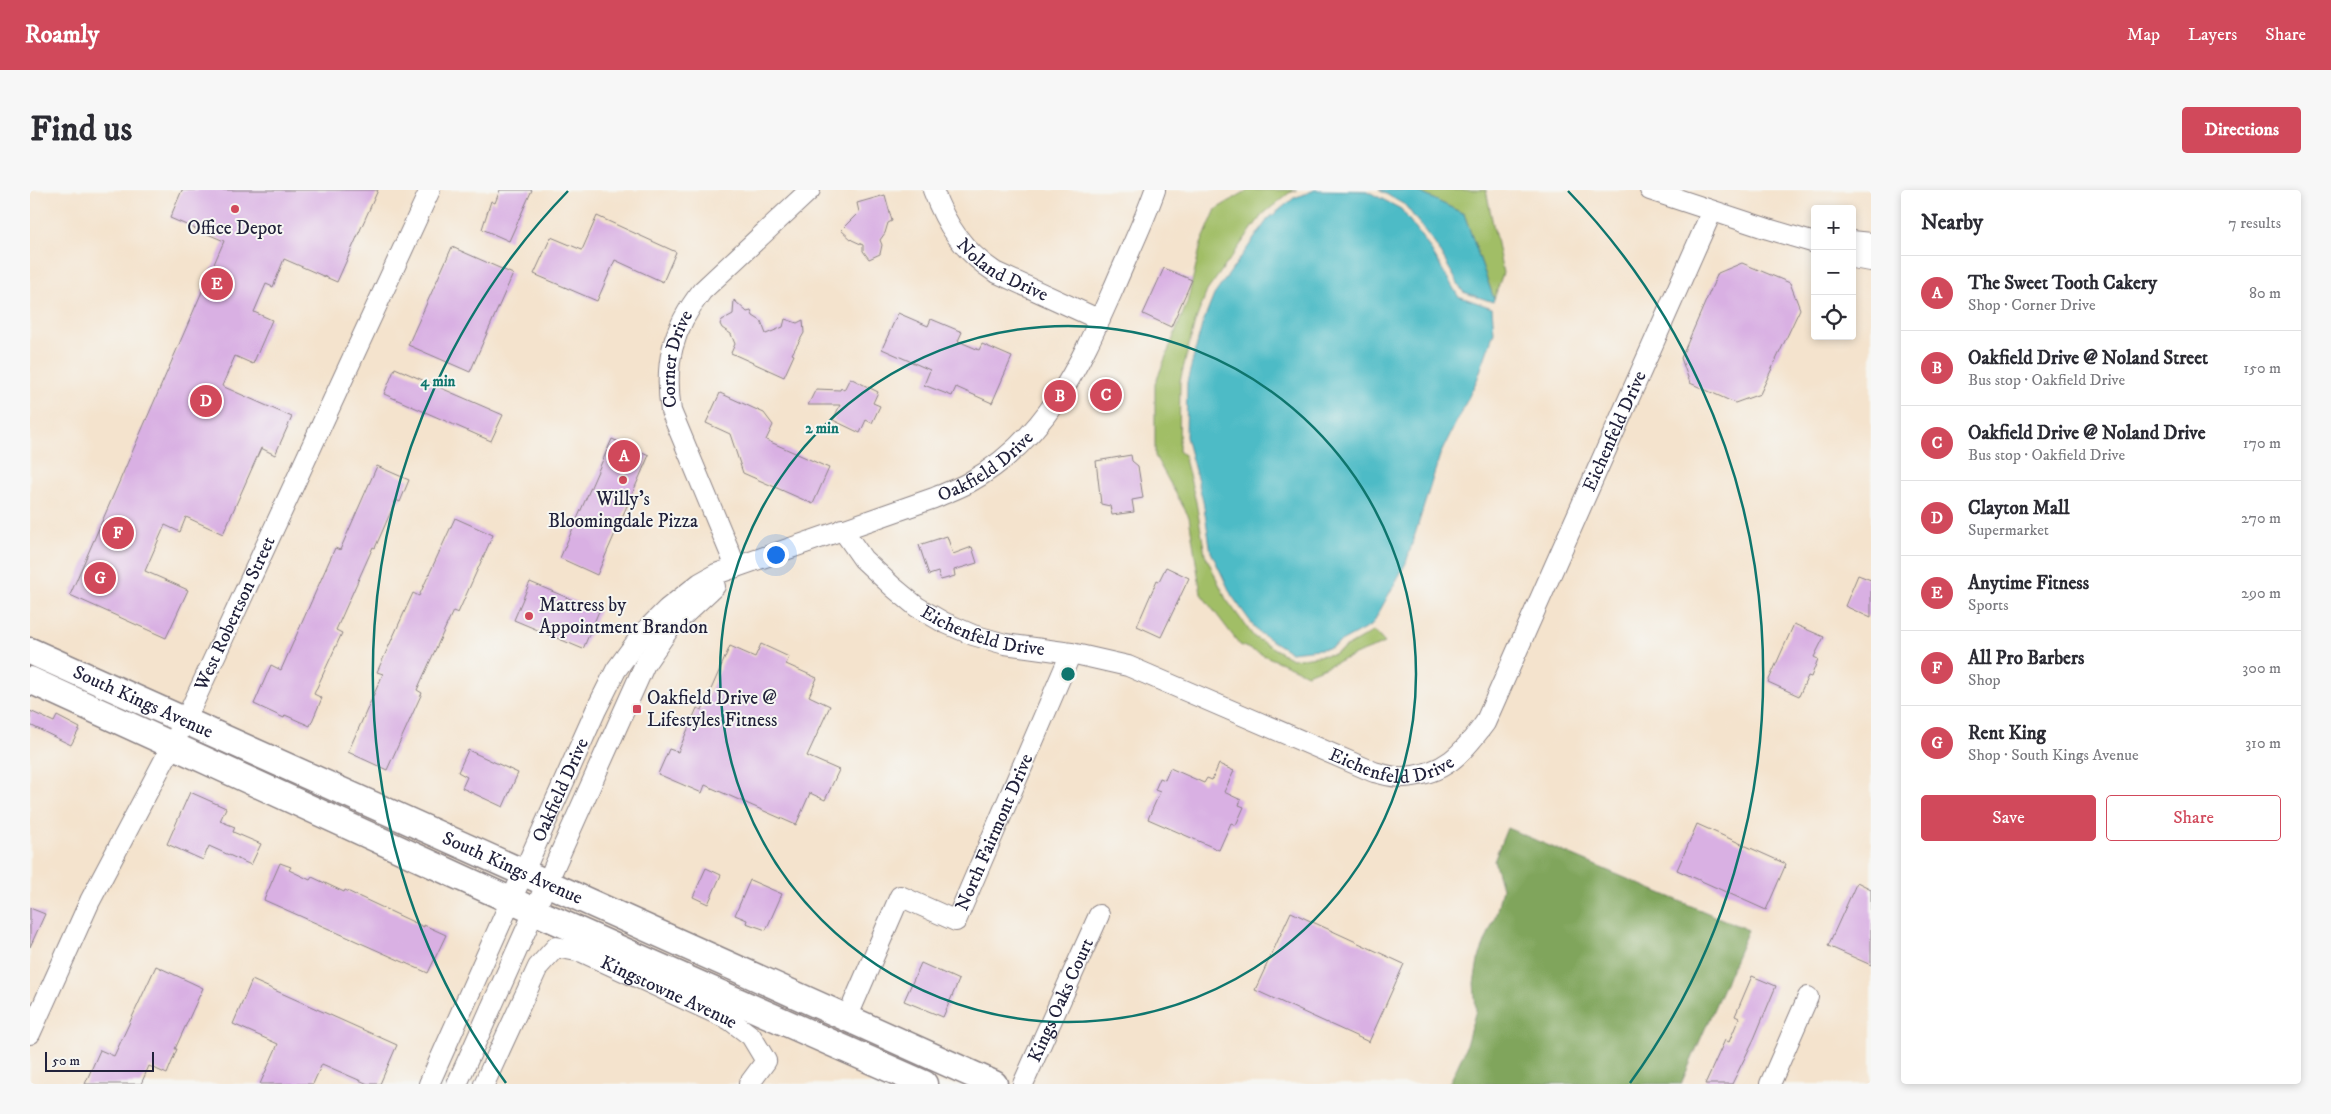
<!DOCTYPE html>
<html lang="en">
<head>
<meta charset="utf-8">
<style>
  :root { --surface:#fff; --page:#f7f7f7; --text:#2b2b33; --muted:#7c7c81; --line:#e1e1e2; --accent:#d1495b }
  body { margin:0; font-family:"IM FELL DW Pica",serif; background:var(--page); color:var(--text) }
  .controls { position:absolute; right:15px; top:15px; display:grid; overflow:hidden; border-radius:5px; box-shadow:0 2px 8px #0003 }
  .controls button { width:45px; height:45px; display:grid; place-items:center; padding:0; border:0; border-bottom:1px solid var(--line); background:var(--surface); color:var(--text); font:25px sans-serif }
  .scale { position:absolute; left:15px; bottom:12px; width:109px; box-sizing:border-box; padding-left:5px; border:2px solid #22223b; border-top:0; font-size:14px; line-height:18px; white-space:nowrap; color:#22223b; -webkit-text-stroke:4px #f6f6f2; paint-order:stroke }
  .you { position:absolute; left:745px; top:364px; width:18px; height:18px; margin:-12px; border:4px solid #fff; border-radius:50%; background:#1a73e8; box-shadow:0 0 0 8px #1a73e833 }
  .badge { display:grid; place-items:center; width:32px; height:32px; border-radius:50%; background:var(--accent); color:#fff; font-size:16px; font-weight:700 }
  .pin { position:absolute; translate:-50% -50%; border:2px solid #fff; box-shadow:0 1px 5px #0006 }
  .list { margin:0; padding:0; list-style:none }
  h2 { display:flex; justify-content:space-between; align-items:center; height:65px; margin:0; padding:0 20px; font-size:21px }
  h2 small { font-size:16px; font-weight:400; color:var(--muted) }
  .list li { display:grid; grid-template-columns:32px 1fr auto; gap:15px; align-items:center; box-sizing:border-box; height:75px; padding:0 20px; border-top:1px solid var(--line) }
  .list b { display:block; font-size:19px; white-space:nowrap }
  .list p { margin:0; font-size:16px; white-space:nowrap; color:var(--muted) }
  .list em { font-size:16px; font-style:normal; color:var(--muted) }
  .actions { display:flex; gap:10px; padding:15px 20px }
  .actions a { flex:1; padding:11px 0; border:1px solid var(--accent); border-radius:5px; text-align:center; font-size:18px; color:var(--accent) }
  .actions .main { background:var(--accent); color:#fff }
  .icon { flex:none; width:28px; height:28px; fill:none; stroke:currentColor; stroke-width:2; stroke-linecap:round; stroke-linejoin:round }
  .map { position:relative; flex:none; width:1841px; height:894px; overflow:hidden; border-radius:5px }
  header { display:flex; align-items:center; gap:30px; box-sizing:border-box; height:70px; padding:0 25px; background:var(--accent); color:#fff }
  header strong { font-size:24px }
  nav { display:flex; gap:28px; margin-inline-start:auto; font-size:18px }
  .intro { display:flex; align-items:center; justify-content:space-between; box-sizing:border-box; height:120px; padding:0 30px }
  h1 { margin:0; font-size:35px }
  .button { padding:12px 22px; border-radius:5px; background:var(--accent); color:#fff; font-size:18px; font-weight:700 }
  main { display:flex; gap:30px; padding:0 30px }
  aside { flex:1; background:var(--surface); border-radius:5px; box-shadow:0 2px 8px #0003 }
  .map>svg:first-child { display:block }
</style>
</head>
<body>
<header>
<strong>Roamly</strong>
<nav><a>Map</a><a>Layers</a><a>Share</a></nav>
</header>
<div class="intro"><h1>Find us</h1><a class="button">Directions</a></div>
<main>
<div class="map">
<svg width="1841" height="894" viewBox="0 0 1841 894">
  <rect width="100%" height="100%" fill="#f6f6f2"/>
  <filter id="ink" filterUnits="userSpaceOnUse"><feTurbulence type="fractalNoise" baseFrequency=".02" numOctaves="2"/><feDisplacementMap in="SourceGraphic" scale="10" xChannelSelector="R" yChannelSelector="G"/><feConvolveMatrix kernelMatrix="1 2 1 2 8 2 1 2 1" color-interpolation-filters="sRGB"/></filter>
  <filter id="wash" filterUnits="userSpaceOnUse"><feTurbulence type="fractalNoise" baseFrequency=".0096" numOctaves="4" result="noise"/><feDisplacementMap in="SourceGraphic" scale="20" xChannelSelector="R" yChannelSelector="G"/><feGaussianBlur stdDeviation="1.12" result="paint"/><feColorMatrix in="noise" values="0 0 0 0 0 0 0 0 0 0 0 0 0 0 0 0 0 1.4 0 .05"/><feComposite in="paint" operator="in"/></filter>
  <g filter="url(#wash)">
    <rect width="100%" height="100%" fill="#f4e3cd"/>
    <g fill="#a1be66" stroke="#627050">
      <path d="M1218,0h49l-8,3 -27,22 -55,76 -12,31 -15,59 -1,70 5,4 12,47 9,52 21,45 28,38 38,22 42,-5 40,-23 11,12 -78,31 -67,-29 -39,-51 -12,-77 -34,-61v-72l32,-81 14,-59 15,-35z"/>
      <path d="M1385,0h71l17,83 -9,26 -30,-85z"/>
    </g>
    <path fill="#80a55b" stroke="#51644b" d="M1477,638l241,102 -67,154h-233l3,-4 13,-28 12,-42 -2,-27 4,-23 18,-46 6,-26 -8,-28z"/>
    <g fill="#4ebbc6" stroke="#386e80">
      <path d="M1285,0l52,1 34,18 28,38 29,49 34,12 2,24 -17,48 -37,75 -34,108 -34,62 -42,23 -40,4 -32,-20 -26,-36 -21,-44 -8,-51 -17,-64 1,-55 15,-57 12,-30 54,-76 26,-21z"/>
      <path d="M1349,0h36l49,24 30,85 -1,3 -30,-10 -28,-48 -30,-39z"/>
    </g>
    <g id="blocks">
      <g fill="#d9b0e3">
        <path d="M152,0h196l-41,92 -53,-23 -11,28 -7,-3 -12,28 18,8 -19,44 -18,-8 -13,30 70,31 -17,38 -14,-7 -38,86 -37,-17 -6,15 -15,-7 -20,46 43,19 -22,48 -96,-43 154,-354 -54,-23z"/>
        <path d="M470,0h32l-23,51 -27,-12 9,-28 4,2z"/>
        <path d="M855,5l7,26 -4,2 -3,10 -5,7 2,5 -2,9 -11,5 -6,-8v-6l-11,-5 -11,-10 18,-18 -2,-9z"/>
        <path d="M567,26l79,36 -13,30 -48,-22 -18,41 -63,-27 17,-37 31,13z"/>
        <path d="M422,57l61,27 -43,98 -62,-27z"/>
        <path d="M1712,73l48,20 10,26 -40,85 -25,9 -45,-20 -9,-25 37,-85z"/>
        <path d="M1134,78l28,12 -21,47 -28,-13z"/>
        <path d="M704,110l13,12 4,-1 2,5 8,5 5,13 17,-7 2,-8 12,4 6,-3 1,13 -12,21 2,1 -10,22 -53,-24 4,-9 -4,-10 -9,-6 -2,-4 2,-4 11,-6z"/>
        <path d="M868,123l30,13 3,-7 31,13 -4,9 21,9 3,-6 30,13 -20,46 -36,-16 -4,9 -28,-11 6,-15 -48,-21z"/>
        <path d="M365,178l108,47 -12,26 -107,-47z"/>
        <path d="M820,188l28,14 -5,11 7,3 -8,17 -6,-3 -6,13 -27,-13 7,-15h-32l8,-16 24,1 1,-2 3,2z"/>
        <path d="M690,203l44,20 9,12 -7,15 63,28 -16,36 -70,-31 -13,-39 -24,-11z"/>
        <path d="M582,249l37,16 -52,120 -37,-17z"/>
        <path d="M1101,265l1,6 6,5 5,32 -11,2 2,12 -22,3 -2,-9 -9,-2 -5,-43z"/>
        <path d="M347,276l32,14 -9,22 -4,-2 -21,48 -2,-1 -37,83 6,3 -28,61 8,4 -12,28 -25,-11 -1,3 -30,-14 17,-39 10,5 54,-122 5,2z"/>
        <path d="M425,328l38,17 -35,78 -5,-2 -36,79 5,3 -35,77 -39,-18 35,-78 -6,-2 36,-79 6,3z"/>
        <path d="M917,346l6,18 19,-7 5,16 -23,7 1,6 -14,4 -3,-8 -9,3 -10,-30z"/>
        <path d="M1136,377l23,11 -28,59 -24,-11 20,-46 2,1z"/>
        <path d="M1828,385l13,5v38l-26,-12z"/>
        <path d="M500,392l69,29 -16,38 -69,-29z"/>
        <path d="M1764,434l30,13 -10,20 4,2 -7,18 -3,-1 -9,20 -31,-14z"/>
        <path d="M731,454l28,13 -3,7 31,14 -8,18 21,10 -23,50 32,14 -14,30 -15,-7 -14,32 -91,-40 -3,8 -44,-19 11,-25 9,3 19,-44 5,2 28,-64 25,11z"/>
        <path d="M0,521l24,11 3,-6 23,12 -9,17 -41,-20z"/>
        <path d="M438,560l50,23 -15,34 -41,-19 5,-11 -9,-5z"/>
        <path d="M1189,574l15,7 -10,21 17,8 -2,5 5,2 -8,18 -5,-2 -12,27 -71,-31 12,-27 -5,-2 5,-12 5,2 5,-12 34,15 3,-5 5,2z"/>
        <path d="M160,602l36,16 -6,13 15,6 -2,5 28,12 -10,21 -42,-19 -6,14 -36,-16z"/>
        <path d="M1667,634l89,40 -20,46 -89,-40z"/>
        <path d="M250,673l11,4 -2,3 21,10 2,-3 32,15 1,-2 79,37v-2l22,10 -18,38 -164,-73z"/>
        <path d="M676,678l15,7 -13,29 -15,-7z"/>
        <path d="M720,690l32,14 -16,36 -20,-7 1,-3 -12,-5z"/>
        <path d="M1827,692l14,7v76l-43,-19z"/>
        <path d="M0,718l15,6 -15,33z"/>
        <path d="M1261,722l113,52 -35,78 -114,-52z"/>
        <path d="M891,773l38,17 -16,37 -39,-16z"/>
        <path d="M126,776l47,22 -28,61h2l-10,25 -18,-8 -8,18h-56l15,-34 14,6z"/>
        <path d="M1722,786l24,10 -22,53 -22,45h-27l20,-44 4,2 10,-24 -4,-2z"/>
        <path d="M222,790l145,65 -17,39h-12l-46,-20 -9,20h-53l18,-40 -45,-20z"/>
      </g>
    </g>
  </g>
  <g filter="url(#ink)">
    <use href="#blocks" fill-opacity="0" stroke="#8b8284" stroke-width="1"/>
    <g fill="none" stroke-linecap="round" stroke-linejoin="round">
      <defs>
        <g id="minor">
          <path id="s1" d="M903,0c13,35 30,61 62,82l105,48"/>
          <path d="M1620,0l118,39 47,14"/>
          <path d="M1822,51l19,2"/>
          <path d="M1822,68l19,3"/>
          <path id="s2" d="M812,339l21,30 30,28 24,20 26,15 30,13 32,9 66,9 57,13 246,106c9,2 21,6 30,5 41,-3 58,-23 81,-54l227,-512"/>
          <path id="s3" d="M706,377l-65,-156c-7,-47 1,-82 31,-120l108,-101"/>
          <path id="s4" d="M817,828l53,-122 56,25 115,-268"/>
          <path id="s5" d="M0,844l60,-133 95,-180 245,-531"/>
          <path id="s6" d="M399,894l167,-374 20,-40 27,-37 24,-24 33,-26 16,-9 218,-76c11,-5 23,-9 34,-15 80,-44 112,-119 147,-198 13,-31 29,-63 40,-95"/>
          <path d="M427,894l188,-420 24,-35 46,-43"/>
          <path id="s7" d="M454,894l54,-117 18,-20 26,5 148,68 21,16 15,25 -17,23"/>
          <path id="s8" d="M993,894l76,-169"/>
          <path d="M1740,894l38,-87"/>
        </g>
        <g id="major">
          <path id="s9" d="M0,461l964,433"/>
          <path d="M0,490l504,231 390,173"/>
        </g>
      </defs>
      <use href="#minor" stroke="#8b8284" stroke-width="22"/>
      <use href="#major" stroke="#8b8284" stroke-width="29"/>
      <use href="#minor" stroke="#fff" stroke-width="20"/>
      <use href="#major" stroke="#fff" stroke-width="26"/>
    </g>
  </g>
  <g fill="none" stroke="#0f766e" stroke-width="2.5">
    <circle cx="1038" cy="484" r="348"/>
    <path d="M476 893A695 695 0 0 1 538 1M1538 1A695 695 0 0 1 1600 893"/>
  </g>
  <g fill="#d1495b" stroke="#f6f6f2" stroke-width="2">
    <circle cx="205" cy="19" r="5"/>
    <circle cx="593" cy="290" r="5"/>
    <circle cx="499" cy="426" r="5"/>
    <rect x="602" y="514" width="10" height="10" rx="2.5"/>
  </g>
  <g text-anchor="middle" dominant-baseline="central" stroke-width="4" stroke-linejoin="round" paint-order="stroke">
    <g font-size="19" fill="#22223b" stroke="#f6f6f2">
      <text x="205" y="38">Office Depot</text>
      <text x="593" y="309">Willy's<tspan x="593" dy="22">Bloomingdale Pizza</tspan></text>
      <text x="509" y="415" text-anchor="start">Mattress by<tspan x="509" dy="22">Appointment Brandon</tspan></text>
      <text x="617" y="508" text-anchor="start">Oakfield Drive @<tspan x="617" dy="22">Lifestyles Fitness</tspan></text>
    </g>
    <g font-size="19" fill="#22223b" stroke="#f6f6f2">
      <text stroke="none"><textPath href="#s1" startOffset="110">Noland Drive</textPath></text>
      <text stroke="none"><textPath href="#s3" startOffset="222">Corner Drive</textPath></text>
      <text stroke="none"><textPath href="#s2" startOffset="1049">Eichenfeld Drive</textPath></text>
      <text stroke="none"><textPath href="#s6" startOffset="886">Oakfield Drive</textPath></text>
      <text stroke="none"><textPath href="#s5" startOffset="468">West Robertson Street</textPath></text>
      <text stroke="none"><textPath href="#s2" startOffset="180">Eichenfeld Drive</textPath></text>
      <text stroke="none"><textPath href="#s9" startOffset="124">South Kings Avenue</textPath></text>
      <text stroke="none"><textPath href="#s2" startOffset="615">Eichenfeld Drive</textPath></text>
      <text stroke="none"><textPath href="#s6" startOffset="322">Oakfield Drive</textPath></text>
      <text stroke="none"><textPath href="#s4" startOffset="291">North Fairmont Drive</textPath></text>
      <text stroke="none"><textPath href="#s9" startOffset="529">South Kings Avenue</textPath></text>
      <text stroke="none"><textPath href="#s7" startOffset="278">Kingstowne Avenue</textPath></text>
      <text stroke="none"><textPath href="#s8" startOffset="92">Kings Oaks Court</textPath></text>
    </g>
  </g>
  <circle cx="1038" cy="484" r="8" fill="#0f766e" stroke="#f6f6f2" stroke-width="2.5"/>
  <g font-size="15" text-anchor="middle" font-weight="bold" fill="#0f766e" stroke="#f6f6f2" stroke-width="4" stroke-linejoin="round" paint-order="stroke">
    <text x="408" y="196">4 min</text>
    <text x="792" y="243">2 min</text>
  </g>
</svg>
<div class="controls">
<button>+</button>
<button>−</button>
<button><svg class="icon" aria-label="locate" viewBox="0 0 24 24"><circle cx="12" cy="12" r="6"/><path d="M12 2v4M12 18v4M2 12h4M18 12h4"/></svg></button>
</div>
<div class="scale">50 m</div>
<div class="you"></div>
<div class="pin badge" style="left:594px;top:266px">A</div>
<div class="pin badge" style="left:1030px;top:206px">B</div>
<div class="pin badge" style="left:1076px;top:205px">C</div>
<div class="pin badge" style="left:176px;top:211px">D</div>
<div class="pin badge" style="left:187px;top:94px">E</div>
<div class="pin badge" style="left:88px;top:343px">F</div>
<div class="pin badge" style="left:70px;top:388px">G</div>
</div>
<aside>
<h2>Nearby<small>7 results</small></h2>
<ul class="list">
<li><span class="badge">A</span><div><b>The Sweet Tooth Cakery</b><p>Shop · Corner Drive</p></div><em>80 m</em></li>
<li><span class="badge">B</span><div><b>Oakfield Drive @ Noland Street</b><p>Bus stop · Oakfield Drive</p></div><em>150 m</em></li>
<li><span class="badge">C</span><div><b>Oakfield Drive @ Noland Drive</b><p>Bus stop · Oakfield Drive</p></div><em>170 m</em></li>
<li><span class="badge">D</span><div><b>Clayton Mall</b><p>Supermarket</p></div><em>270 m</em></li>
<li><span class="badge">E</span><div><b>Anytime Fitness</b><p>Sports</p></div><em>290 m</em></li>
<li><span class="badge">F</span><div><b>All Pro Barbers</b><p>Shop</p></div><em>300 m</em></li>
<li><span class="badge">G</span><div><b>Rent King</b><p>Shop · South Kings Avenue</p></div><em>310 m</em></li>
</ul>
<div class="actions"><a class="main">Save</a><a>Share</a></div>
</aside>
</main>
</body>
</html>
